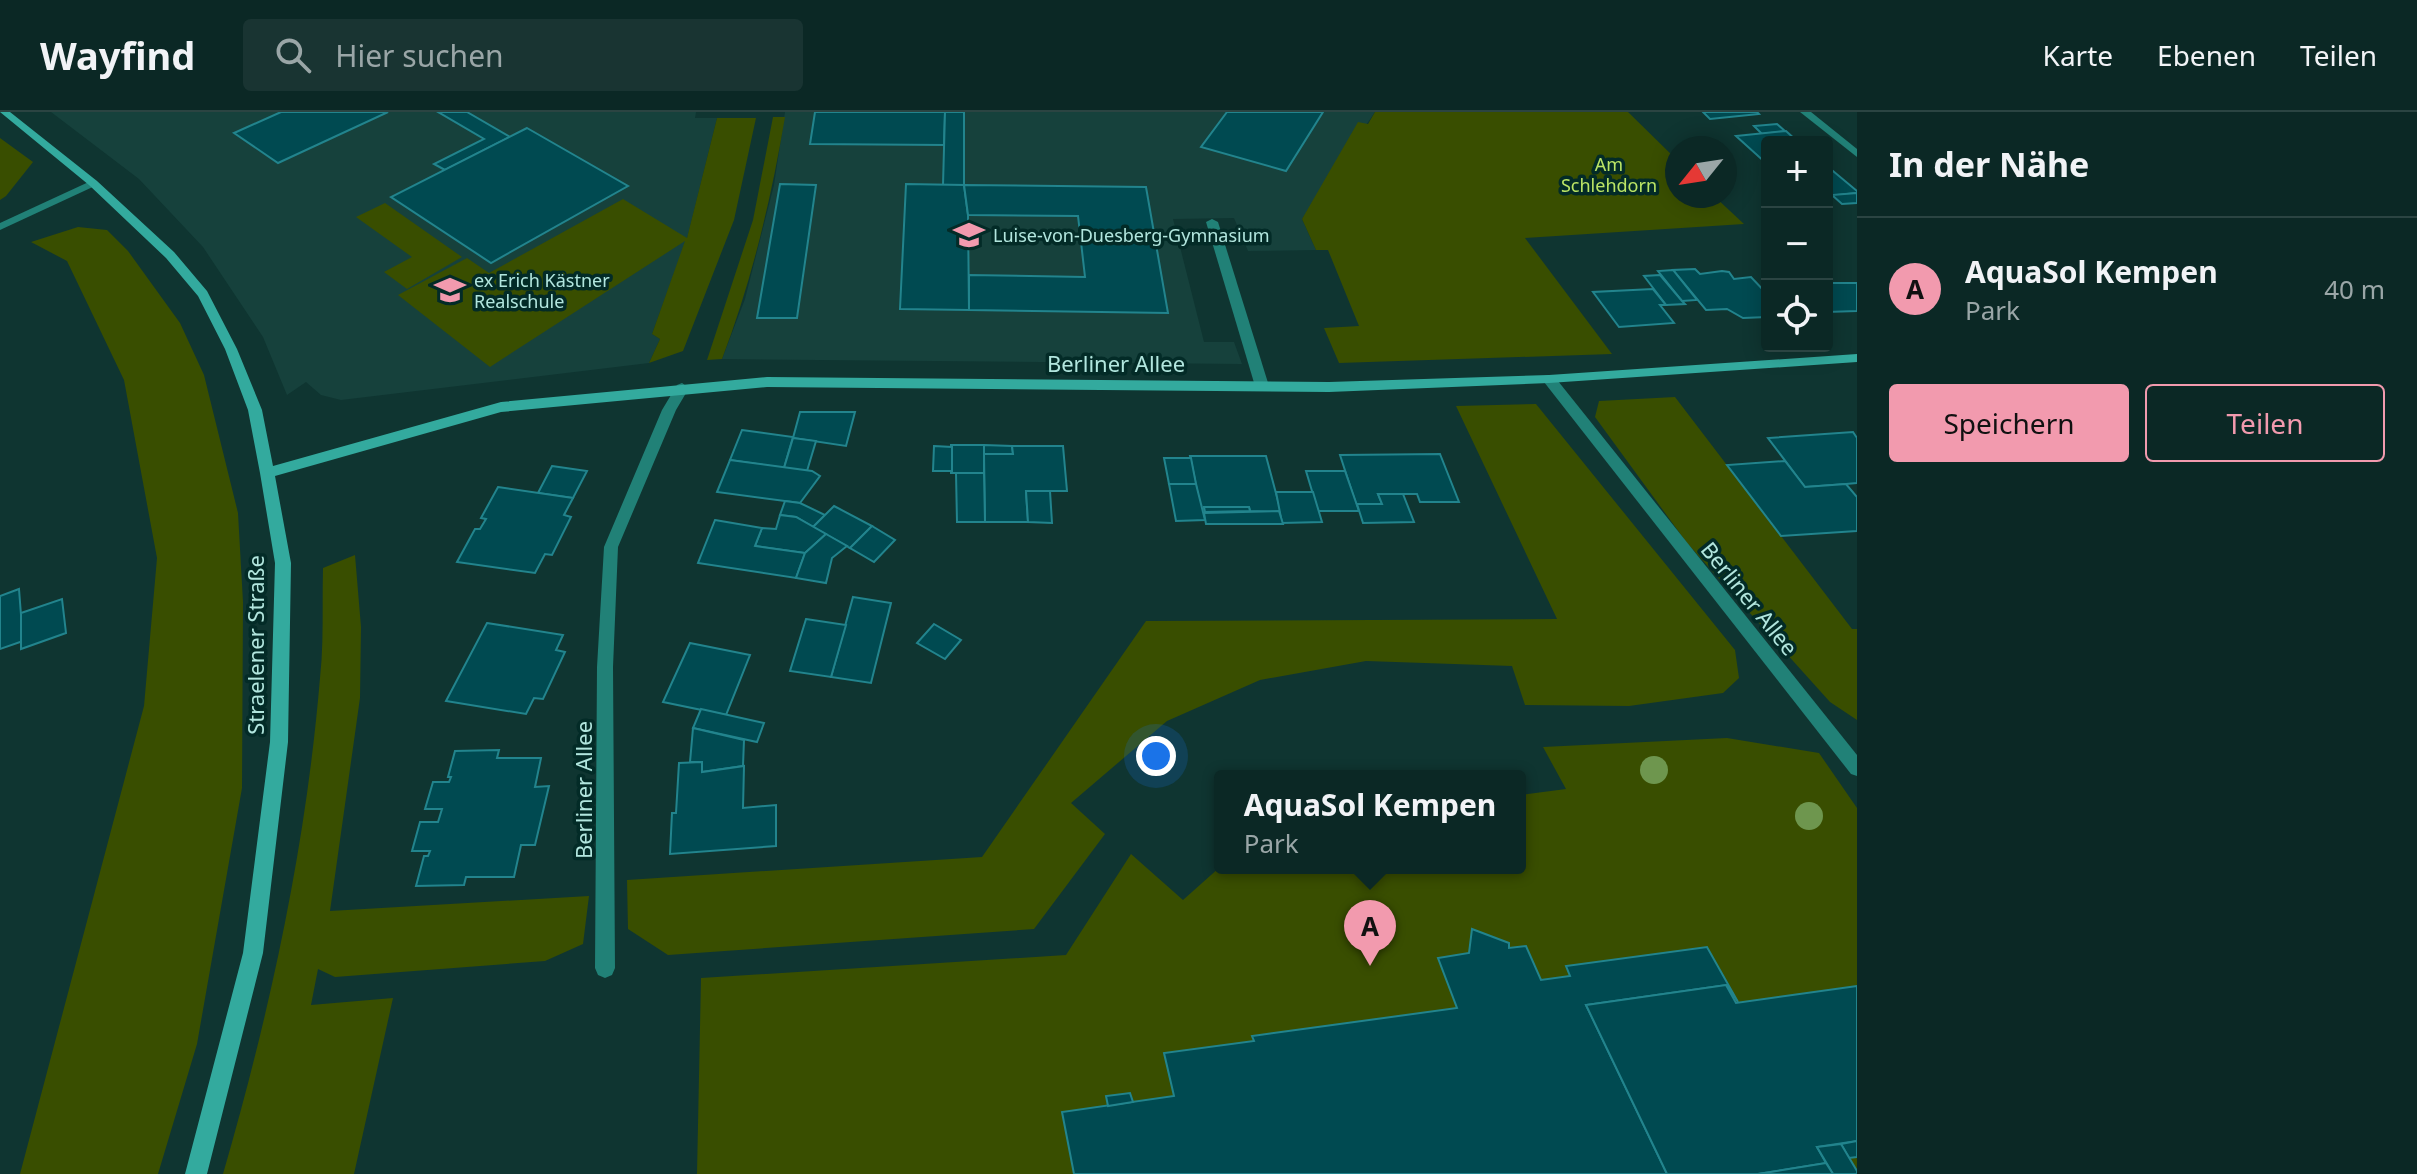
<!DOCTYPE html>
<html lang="de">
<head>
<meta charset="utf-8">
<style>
  :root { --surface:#0b2825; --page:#193432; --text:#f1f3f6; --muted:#9aa6a7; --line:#2b4442; --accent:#f29aae }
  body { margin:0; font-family:"Noto Sans",sans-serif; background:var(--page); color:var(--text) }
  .controls { position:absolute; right:24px; top:24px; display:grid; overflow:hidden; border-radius:8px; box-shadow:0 4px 20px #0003 }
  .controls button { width:72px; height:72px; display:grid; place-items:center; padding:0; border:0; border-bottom:2px solid var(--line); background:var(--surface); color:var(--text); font:40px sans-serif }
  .compass { position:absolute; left:1665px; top:24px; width:72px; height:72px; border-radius:50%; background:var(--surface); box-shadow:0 4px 20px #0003; rotate:240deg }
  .you { position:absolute; left:1156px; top:644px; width:28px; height:28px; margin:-20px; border:6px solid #fff; border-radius:50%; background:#1a73e8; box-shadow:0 0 0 12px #1a73e833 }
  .badge { display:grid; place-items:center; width:52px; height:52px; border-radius:50%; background:var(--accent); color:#111; font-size:26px; font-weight:700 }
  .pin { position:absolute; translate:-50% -66px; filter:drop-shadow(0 2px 4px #0008) }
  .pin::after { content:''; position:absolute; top:42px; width:28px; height:24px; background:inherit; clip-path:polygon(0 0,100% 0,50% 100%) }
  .popup { position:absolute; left:1214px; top:658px; width:312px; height:104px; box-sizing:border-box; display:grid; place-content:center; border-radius:8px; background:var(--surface); filter:drop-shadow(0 2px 6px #0005); font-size:26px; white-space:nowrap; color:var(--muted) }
  .popup b { font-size:30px; color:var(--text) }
  .popup::after { content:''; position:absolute; left:50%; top:100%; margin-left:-16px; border:16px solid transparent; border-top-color:var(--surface) }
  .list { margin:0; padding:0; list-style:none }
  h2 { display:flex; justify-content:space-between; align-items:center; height:104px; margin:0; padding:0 32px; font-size:34px }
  h2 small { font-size:26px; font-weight:400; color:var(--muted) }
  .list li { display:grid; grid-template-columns:52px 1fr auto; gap:24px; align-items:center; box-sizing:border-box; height:144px; padding:0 32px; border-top:2px solid var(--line) }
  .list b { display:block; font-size:30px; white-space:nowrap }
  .list p { margin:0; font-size:26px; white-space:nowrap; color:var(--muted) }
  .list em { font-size:26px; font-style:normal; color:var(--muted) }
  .actions { display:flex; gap:16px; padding:24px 32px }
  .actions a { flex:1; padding:18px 0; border:2px solid var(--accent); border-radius:8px; text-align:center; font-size:28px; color:var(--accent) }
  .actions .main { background:var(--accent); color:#111 }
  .icon { flex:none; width:44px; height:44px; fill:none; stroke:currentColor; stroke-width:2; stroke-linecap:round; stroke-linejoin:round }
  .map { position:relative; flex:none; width:1857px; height:1062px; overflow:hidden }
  header { display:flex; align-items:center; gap:48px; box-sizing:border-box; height:112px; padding:0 40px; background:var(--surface); border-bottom:2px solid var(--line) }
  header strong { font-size:38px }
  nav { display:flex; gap:44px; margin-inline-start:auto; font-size:28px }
  .search { width:560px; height:72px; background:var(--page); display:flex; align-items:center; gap:20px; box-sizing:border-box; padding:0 28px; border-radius:8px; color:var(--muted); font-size:30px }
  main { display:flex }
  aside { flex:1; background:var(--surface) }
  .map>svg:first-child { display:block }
</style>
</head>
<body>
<header>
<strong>Wayfind</strong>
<div class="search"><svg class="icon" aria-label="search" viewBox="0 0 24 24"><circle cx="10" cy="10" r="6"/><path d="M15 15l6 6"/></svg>Hier suchen</div>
<nav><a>Karte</a><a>Ebenen</a><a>Teilen</a></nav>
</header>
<main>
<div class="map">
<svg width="1857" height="1062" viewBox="0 0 1857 1062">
  <rect width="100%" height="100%" fill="#0f3531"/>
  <g fill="#16413c">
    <path d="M51,0h645l-1,6h22l-29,117 -36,99 8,5 -11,24 -308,37 -20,-5 -15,-13 -19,13 -24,-58 -60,-90 -64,-68z"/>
    <path d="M785,0h590l-73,107 14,31 -68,1 -14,-33 -61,1 31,123h30l8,22 -520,-5 23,-60 29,-114z"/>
  </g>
  <g fill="#394e00">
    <path d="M1375,0h253l49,48v36h37l30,28 -219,14 87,116 -273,9 -15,-35 35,-2 -31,-76h-12l-14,-31 56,-97 10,2z"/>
    <path d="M773,5h12c-14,83 -33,163 -63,242l-15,1 46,-140z"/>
    <path d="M717,6h39l-22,102 -51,131 -34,12 11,-24 -8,-5 33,-93 -195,126 -92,-72 69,-37 22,15 134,-74 64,39z"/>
    <path d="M0,26l33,24 -27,34 -6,4z"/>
    <path d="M385,91l77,54 -55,32 -23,-17 28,-15 -56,-40z"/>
    <path d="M78,115l29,3 21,21 52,72 24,52 34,138 5,89 -1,186 -45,256 -39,130h-138l124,-468 13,-148 -33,-178 -57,-119 -36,-19z"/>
    <path d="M1675,285l177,232h5v91l-27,-18 -143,-159 -92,-126 4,-16z"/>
    <path d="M1536,292l199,246 4,28 -16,15 -94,13 -104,-1 -13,-39 -146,-5 -106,19 -93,41 -96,82 34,31 -71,95 -366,26 -40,-26 -1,-49 355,-23 164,-236 411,-2 -101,-213z"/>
    <path d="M355,443l6,72 -1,71 -30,213 259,-15 -6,48 -38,17 -210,16 -17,-8 -7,36 82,-7 -39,176h-131c47,-162 83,-328 97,-496 4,-36 2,-73 3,-110z"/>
    <path d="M1727,626l92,15 38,55v366h-1160l4,-196 365,-23 65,-101 52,46 37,-33 300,1v-73l46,-6 -23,-42z"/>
  </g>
  <g fill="#004a51" stroke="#22848d" stroke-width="2">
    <path d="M281,0h107l-110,51 -44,-30z"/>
    <path d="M438,0h29l43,25 -65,33 -11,-6 50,-25z"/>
    <path d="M815,0h130l-1,33 -134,-1z"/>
    <path d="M945,0h19v73h-21z"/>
    <path d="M1227,0h96l-37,59 -85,-24z"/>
    <path d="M1703,0h54l2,2 -49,5z"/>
    <path d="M1777,12l8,7 -23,3 -8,-8z"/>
    <path d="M527,16l101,58 -137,77 -100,-66z"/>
    <path d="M1786,19l12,11h-31v22l-31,-28z"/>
    <path d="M1827,54l30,25v2l-30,3z"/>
    <path d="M780,72l36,1 -19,133h-40z"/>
    <path d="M906,72l58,1 4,30 1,95 -69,-1z"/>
    <path d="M964,73l182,2 22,126 -199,-3v-35l116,2 -7,-61 -110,-1z"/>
    <path d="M1857,81v10l-15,1 -10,-9z"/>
    <path d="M1695,157l5,5 22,-3 7,1 5,7 17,-2 16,17v23l-24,1 -16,-9 -21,1 -33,-40z"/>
    <path d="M1673,158l24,30 -15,1 -24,-30z"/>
    <path d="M1660,163l22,26 3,3 -19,1 -22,-29z"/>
    <path d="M1827,171h30v28l-30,1z"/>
    <path d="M1653,177l13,16h-6l14,18 -55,4 -26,-35z"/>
    <path d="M800,300h55l-9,34 -53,-8z"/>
    <path d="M742,318l51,7 -9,31 -54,-8z"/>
    <path d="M1853,320l4,6v45l-11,1 -41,3 -37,-49z"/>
    <path d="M793,326l23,3 -9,30 -23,-3z"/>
    <rect x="951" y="333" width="33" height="28"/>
    <path d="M984,333l28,1 1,8h-29z"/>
    <path d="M934,334l18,1v24h-19z"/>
    <path d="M1012,334h51l4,45h-41l2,31h-43l-1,-68h29z"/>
    <path d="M1440,342l19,48h-39l-3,-8h-39l4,10h-26l-16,-49z"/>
    <path d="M1190,344h76l15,56 -31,-1 -1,-4h-45l1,6 -3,1z"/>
    <path d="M1164,346h27l5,26h-27z"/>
    <path d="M730,348l82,11 8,5 -20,27 -83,-11z"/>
    <path d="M1785,349l20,26 41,-3 11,13v34l-76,5 -54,-71z"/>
    <path d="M552,354l35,5 -14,27 -35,-5z"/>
    <path d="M1306,359h39l14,40h-41z"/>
    <path d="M956,361h28l1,49h-28z"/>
    <path d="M1169,372h27l9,36 -29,1z"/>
    <path d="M498,375l75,11 -9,17 7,2 -19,38 -7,-1 -10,19 -78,-11 18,-33h5l6,-10 -5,-1z"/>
    <path d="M1026,379h24l2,32 -24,-1z"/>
    <path d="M1276,380h37l9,30 -40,1z"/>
    <path d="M1378,382h25l11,28 -51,1 -6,-19h25z"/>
    <path d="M785,389l15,2 25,12 -12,12 -17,-10 -16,-2z"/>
    <path d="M834,394l38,20 -22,22 -37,-21z"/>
    <path d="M1204,395h45l1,4 -45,1z"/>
    <path d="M1279,399l4,13h-77l-2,-11z"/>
    <path d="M780,403l16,2 30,17 -21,19 -50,-7 7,-18 14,1z"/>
    <path d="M715,408l47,8 -7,18 50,7 -9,25 -98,-15z"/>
    <path d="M872,414l23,14 -21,22 -24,-14z"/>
    <path d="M826,422l21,12 -15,12 -6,25 -30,-5 9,-25z"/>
    <path d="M19,477l4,52 -23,8v-53z"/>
    <path d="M853,485l38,6 -20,80 -40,-6z"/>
    <path d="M62,487l4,34 -45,16v-36z"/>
    <path d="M806,507l40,6 -15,52 -41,-6z"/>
    <path d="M487,511l76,12 -7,15 9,2 -22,47 -9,-1 -8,16 -80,-13z"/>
    <path d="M934,512l27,16 -16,19 -28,-16z"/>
    <path d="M690,531l60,12 -24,60 -63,-13z"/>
    <path d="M701,597l63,14 -7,19 -64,-14z"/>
    <path d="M693,616l51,12 -1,26 -41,6v-10h-12z"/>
    <path d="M499,638l-2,8h44l-6,29 14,-1 -14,59h-14l-7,32h-48l-2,8 -48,1 8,-30h4l2,-5h-18l8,-29h18l4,-13h-17l8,-27h16l2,-5h-3l7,-26z"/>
    <path d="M702,650v10l42,-6 -1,42 33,-3v41l-106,8 2,-41h4l3,-50z"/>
    <path d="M1472,817l37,14v5l17,-2 15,34 29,-4 -4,-10 141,-19 31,55 -12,-17 -140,20 81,169h-593l-12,-62 112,-16 -10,-43 90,-12 -2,-5 205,-28 -19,-50 31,-5z"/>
    <path d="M1726,873l10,18 121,-17v155l-40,6 9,16 -68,11h-91l-81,-169z"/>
    <path d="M1130,981l3,9 -25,4 -2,-10z"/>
    <path d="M1857,1029v16l-8,1 -8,-14z"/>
    <path d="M1841,1032l16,27v3h-24l-16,-27z"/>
    <path d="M1826,1051l7,11h-75z"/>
  </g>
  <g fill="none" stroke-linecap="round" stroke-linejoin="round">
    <path fill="#218177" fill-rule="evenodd" d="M1212,107l6,3 51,164 -2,3h-10l-2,-3 -49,-164z"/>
    <g fill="#218177" fill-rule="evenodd">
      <path d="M1800,0h11l46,37v8z"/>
      <path d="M93,68l4,1v4l-97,45v-7z"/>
      <path d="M1549,263l5,1 303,379v21l-6,-2 -307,-392v-6z"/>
      <path d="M682,271l7,5 -13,22 -58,137 -5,120 2,301 -3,7 -7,3 -7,-3 -3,-7 2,-301 7,-120 58,-137 15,-25z"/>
    </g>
    <path fill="#33aa9e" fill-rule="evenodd" d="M0,0h10l87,69 77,71 33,39 30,58 25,61 11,56 228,-64 266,-25 562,5 220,-7 308,-21v8l-308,21 -220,9 -562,-5 -266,25 -226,64 16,87 -3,179 -25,211 -56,221h-22l58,-221 27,-211 5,-179 -15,-90 -12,-63 -23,-61 -27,-53 -32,-38 -77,-73z"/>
  </g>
  <g fill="#6e964e">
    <circle cx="1654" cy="658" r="14"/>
    <circle cx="1809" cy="704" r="14"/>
  </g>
  <defs>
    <symbol id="school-bare" viewBox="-9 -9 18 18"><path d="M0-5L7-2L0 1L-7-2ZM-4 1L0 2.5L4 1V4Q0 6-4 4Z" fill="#f29aae" stroke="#032b27" stroke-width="2.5" paint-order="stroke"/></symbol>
  </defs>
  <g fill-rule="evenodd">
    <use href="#school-bare" x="947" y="101" width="44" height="44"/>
    <use href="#school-bare" x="428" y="156" width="44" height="44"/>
  </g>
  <g text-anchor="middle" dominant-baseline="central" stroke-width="7" stroke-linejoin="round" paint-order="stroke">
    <g font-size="18" fill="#bbe565" stroke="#032b27">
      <text x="1609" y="52">Am<tspan x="1609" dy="21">Schlehdorn</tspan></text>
    </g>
    <g font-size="18" fill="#b2e6de" stroke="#032b27" text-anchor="start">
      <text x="993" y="123">Luise-von-Duesberg-Gymnasium</text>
      <text x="474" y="168">ex Erich Kästner<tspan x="474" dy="21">Realschule</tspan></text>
    </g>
    <g font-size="22" fill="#b2e6de" stroke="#032b27">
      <text x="1116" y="251">Berliner Allee</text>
      <text transform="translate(1750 486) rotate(51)">Berliner Allee</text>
      <text transform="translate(255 533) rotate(-90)">Straelener Straße</text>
      <text transform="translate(583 678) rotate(-90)">Berliner Allee</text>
    </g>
  </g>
</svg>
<div class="controls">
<button>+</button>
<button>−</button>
<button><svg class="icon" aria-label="locate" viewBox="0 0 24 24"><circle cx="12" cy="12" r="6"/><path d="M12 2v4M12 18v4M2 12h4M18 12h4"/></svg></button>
</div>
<svg class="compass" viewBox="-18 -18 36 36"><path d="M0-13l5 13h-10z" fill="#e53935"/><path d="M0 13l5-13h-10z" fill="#9aa6a7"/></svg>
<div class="you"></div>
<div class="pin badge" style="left:1370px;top:854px">A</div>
<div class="popup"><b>AquaSol Kempen</b>Park</div>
</div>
<aside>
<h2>In der Nähe<small></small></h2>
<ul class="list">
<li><span class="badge">A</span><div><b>AquaSol Kempen</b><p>Park</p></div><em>40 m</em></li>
</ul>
<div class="actions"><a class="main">Speichern</a><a>Teilen</a></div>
</aside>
</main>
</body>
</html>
